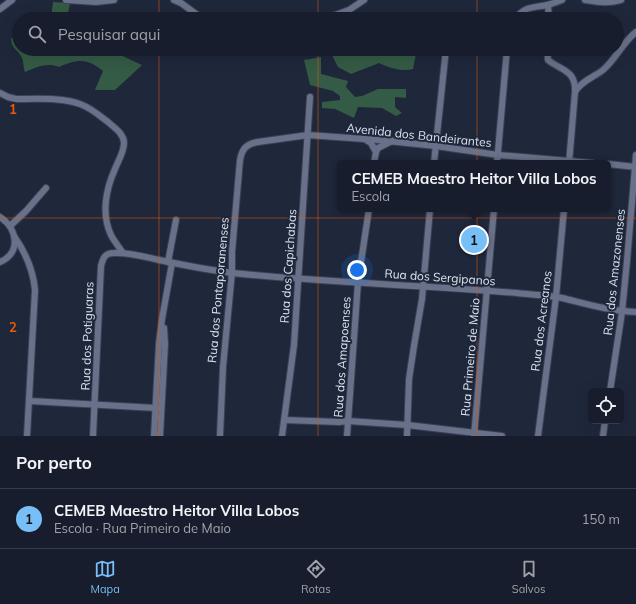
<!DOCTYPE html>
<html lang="pt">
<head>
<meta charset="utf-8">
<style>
  :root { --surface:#171d2c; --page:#202634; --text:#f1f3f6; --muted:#9ea2a9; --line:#363b48; --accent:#78bff7 }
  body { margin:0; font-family:Mulish,sans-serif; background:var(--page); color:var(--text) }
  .controls { position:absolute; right:12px; bottom:12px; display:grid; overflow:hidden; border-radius:6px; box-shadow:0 4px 16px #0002 }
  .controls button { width:36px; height:36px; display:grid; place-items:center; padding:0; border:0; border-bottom:1px solid var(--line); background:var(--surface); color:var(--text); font:20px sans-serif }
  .you { position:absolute; left:357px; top:270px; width:14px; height:14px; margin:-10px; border:3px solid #fff; border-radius:50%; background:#1a73e8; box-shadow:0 0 0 6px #1a73e833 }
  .badge { display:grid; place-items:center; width:26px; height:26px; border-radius:50%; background:var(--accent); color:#111; font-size:13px; font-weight:700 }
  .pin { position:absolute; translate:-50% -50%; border:2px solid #fff; box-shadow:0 1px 4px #0006 }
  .popup { position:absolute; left:337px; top:160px; width:274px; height:52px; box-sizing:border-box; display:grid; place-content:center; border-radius:6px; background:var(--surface); filter:drop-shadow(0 1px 3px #0005); font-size:13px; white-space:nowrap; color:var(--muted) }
  .popup b { font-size:15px; color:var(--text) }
  .popup::after { content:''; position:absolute; left:50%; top:100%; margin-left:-8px; border:8px solid transparent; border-top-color:var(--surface) }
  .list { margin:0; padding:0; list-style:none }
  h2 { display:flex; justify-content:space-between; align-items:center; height:52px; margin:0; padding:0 16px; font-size:17px }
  h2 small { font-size:13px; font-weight:400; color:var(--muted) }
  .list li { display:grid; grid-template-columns:26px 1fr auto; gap:12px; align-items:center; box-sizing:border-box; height:60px; padding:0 16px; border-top:1px solid var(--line) }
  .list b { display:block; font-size:15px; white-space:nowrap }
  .list p { margin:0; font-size:13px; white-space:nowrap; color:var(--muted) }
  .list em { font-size:13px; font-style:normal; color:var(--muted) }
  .icon { flex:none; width:22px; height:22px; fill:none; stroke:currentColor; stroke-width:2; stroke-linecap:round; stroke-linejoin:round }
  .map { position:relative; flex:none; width:636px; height:436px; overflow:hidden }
  .search { position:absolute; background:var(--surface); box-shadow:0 4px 16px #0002; left:12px; right:12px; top:12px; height:44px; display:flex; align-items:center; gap:10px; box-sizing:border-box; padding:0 14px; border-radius:22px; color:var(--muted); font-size:15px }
  .sheet { height:112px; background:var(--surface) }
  nav { display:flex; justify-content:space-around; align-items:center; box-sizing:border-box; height:56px; border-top:1px solid var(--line); background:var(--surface); font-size:11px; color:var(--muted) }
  nav a { display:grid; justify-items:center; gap:2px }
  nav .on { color:var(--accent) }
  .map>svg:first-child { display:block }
</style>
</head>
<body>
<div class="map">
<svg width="636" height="436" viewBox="0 0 636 436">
  <rect width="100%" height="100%" fill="#1f273b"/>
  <g fill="#345b45">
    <path d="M53,2l17,1 -3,16h-16z"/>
    <path d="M19,31v18h73l24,4 26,12 -27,25h-20l8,-19c-16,-13 -26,-12 -44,-4 -11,-5 -23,0 -34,5 -2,-5 -1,-12 -4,-16 -4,-7 -9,-7 -10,-17z"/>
    <path d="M329,49h41l4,6 11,-6h32l-4,20c-11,3 -23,-1 -34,-6l-28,11 -13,-7z"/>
    <path d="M321,57v17l27,7 -2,6 9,10 7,-1 16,-7h28v9l-11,-1v10l7,6 -6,3 -14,-8 -24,-1 -4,11 -19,-9 -13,-1v-6l18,-2v-4l-7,-5 -23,-6 -6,-25z"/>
  </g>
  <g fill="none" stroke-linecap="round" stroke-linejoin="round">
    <defs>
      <g id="street">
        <path d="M66,0l30,2 18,-2"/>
        <path d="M174,0l7,3 22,16"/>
        <path d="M585,0c13,2 24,4 36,0"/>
        <path d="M548,5l1,14"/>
        <path d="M0,9l12,-9"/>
        <path d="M324,19l25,-9 15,-10"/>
        <path d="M515,19c10,-13 17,-11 32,-14 5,-1 10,-3 15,-5"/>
        <path d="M547,49l1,11c14,11 28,10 27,32l-6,71"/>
        <path d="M575,92c5,-10 19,-15 28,-22 13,-11 20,-28 33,-38"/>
        <path d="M0,93l8,4 8,2c19,0 46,-2 64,5 11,4 19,11 28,18 7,6 16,12 16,21 0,9 -6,18 -9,26 -9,20 -14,45 -4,66 3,6 8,12 12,18"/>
        <path d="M366,140l5,3 5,9 2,-4 14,-7"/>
        <path d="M374,163l2,-11"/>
        <path d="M434,163l12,-114"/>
        <path d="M497,163l10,-114"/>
        <path d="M608,164l28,3"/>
        <path d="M0,217c17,11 22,36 0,45"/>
        <path d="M10,226l16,-15 20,-23"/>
        <path d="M14,236c12,17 19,33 21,54l-8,146"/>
        <path d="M168,262l8,-42"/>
        <path d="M610,391l12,-79 5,-51 9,-106"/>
        <path d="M30,401l126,7"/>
        <path d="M285,420l54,2 9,-1 59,4 95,11"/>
        <path d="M93,436l8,-170c2,-8 4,-13 13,-13 15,-1 31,4 45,7 24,5 50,10 74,13 95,10 190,12 284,20 15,2 31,2 45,5 25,6 48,13 74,14"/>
        <path d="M154,436l5,-93 3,-24 10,-56"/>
        <path d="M160,436l5,-92 -1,-16"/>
        <path d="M220,436l3,-69 9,-95v-20l8,-92c2,-11 6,-16 18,-18l50,-7 70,5 58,6 62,9 94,8"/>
        <path d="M282,436l12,-91 16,-248"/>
        <path d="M347,436l11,-154 11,-73"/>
        <path d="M407,436l2,-57 5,-33 8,-47 8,-90"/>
        <path d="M474,436l20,-227"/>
        <path d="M538,436l18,-139 8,-88"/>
        <path d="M603,436l2,-15"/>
      </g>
    </defs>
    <use href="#street" stroke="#3c4153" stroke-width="8"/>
    <use href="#street" stroke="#687189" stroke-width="6"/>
  </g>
  <path fill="none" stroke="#e8590c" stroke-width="1" stroke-opacity="0.55" d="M159,0v19M318,0v19M477,0v19M159,49v387M318,49v387M477,49v387M0,218h636"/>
  <g text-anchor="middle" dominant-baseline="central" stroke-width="4" stroke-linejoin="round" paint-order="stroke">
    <g font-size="12" fill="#dce1ef" stroke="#1f273b">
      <text transform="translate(419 135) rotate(6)">Avenida dos Bandeirantes</text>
      <text transform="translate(288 266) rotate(-86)">Rua dos Capichabas</text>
      <text transform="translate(614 272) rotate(-84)">Rua dos Amazonenses</text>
      <text transform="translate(440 277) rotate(4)">Rua dos Sergipanos</text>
      <text transform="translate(218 290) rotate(-85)">Rua dos Pontaporanenses</text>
      <text transform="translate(541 321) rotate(-83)">Rua dos Acreanos</text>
      <text transform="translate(87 336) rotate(-88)">Rua dos Potiguaras</text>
      <text transform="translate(342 357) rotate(-86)">Rua dos Amapoenses</text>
      <text transform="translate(470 357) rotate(-85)">Rua Primeiro de Maio</text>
    </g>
  </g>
  <g font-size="13" text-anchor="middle" font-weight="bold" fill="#e8590c" stroke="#1f273b" stroke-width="4" stroke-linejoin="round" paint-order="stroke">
    <text x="13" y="114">1</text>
    <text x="13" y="332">2</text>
  </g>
</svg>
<div class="controls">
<button><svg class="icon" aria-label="locate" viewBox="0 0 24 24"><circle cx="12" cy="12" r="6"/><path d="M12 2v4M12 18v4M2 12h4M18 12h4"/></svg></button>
</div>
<div class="you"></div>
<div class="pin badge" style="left:474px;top:240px">1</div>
<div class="popup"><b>CEMEB Maestro Heitor Villa Lobos</b>Escola</div>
<div class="search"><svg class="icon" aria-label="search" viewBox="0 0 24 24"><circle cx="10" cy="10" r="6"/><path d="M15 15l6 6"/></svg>Pesquisar aqui</div>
</div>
<section class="sheet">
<h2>Por perto<small></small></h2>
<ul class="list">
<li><span class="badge">1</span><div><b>CEMEB Maestro Heitor Villa Lobos</b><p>Escola · Rua Primeiro de Maio</p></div><em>150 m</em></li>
</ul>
</section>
<nav>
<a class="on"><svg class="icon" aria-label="map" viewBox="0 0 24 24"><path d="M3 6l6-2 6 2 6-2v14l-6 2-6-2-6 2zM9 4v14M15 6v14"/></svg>Mapa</a>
<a><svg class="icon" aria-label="directions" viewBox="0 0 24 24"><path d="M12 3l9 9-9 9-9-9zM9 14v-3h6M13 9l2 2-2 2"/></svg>Rotas</a>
<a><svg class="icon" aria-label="saved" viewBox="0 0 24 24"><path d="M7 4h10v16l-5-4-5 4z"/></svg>Salvos</a>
</nav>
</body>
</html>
